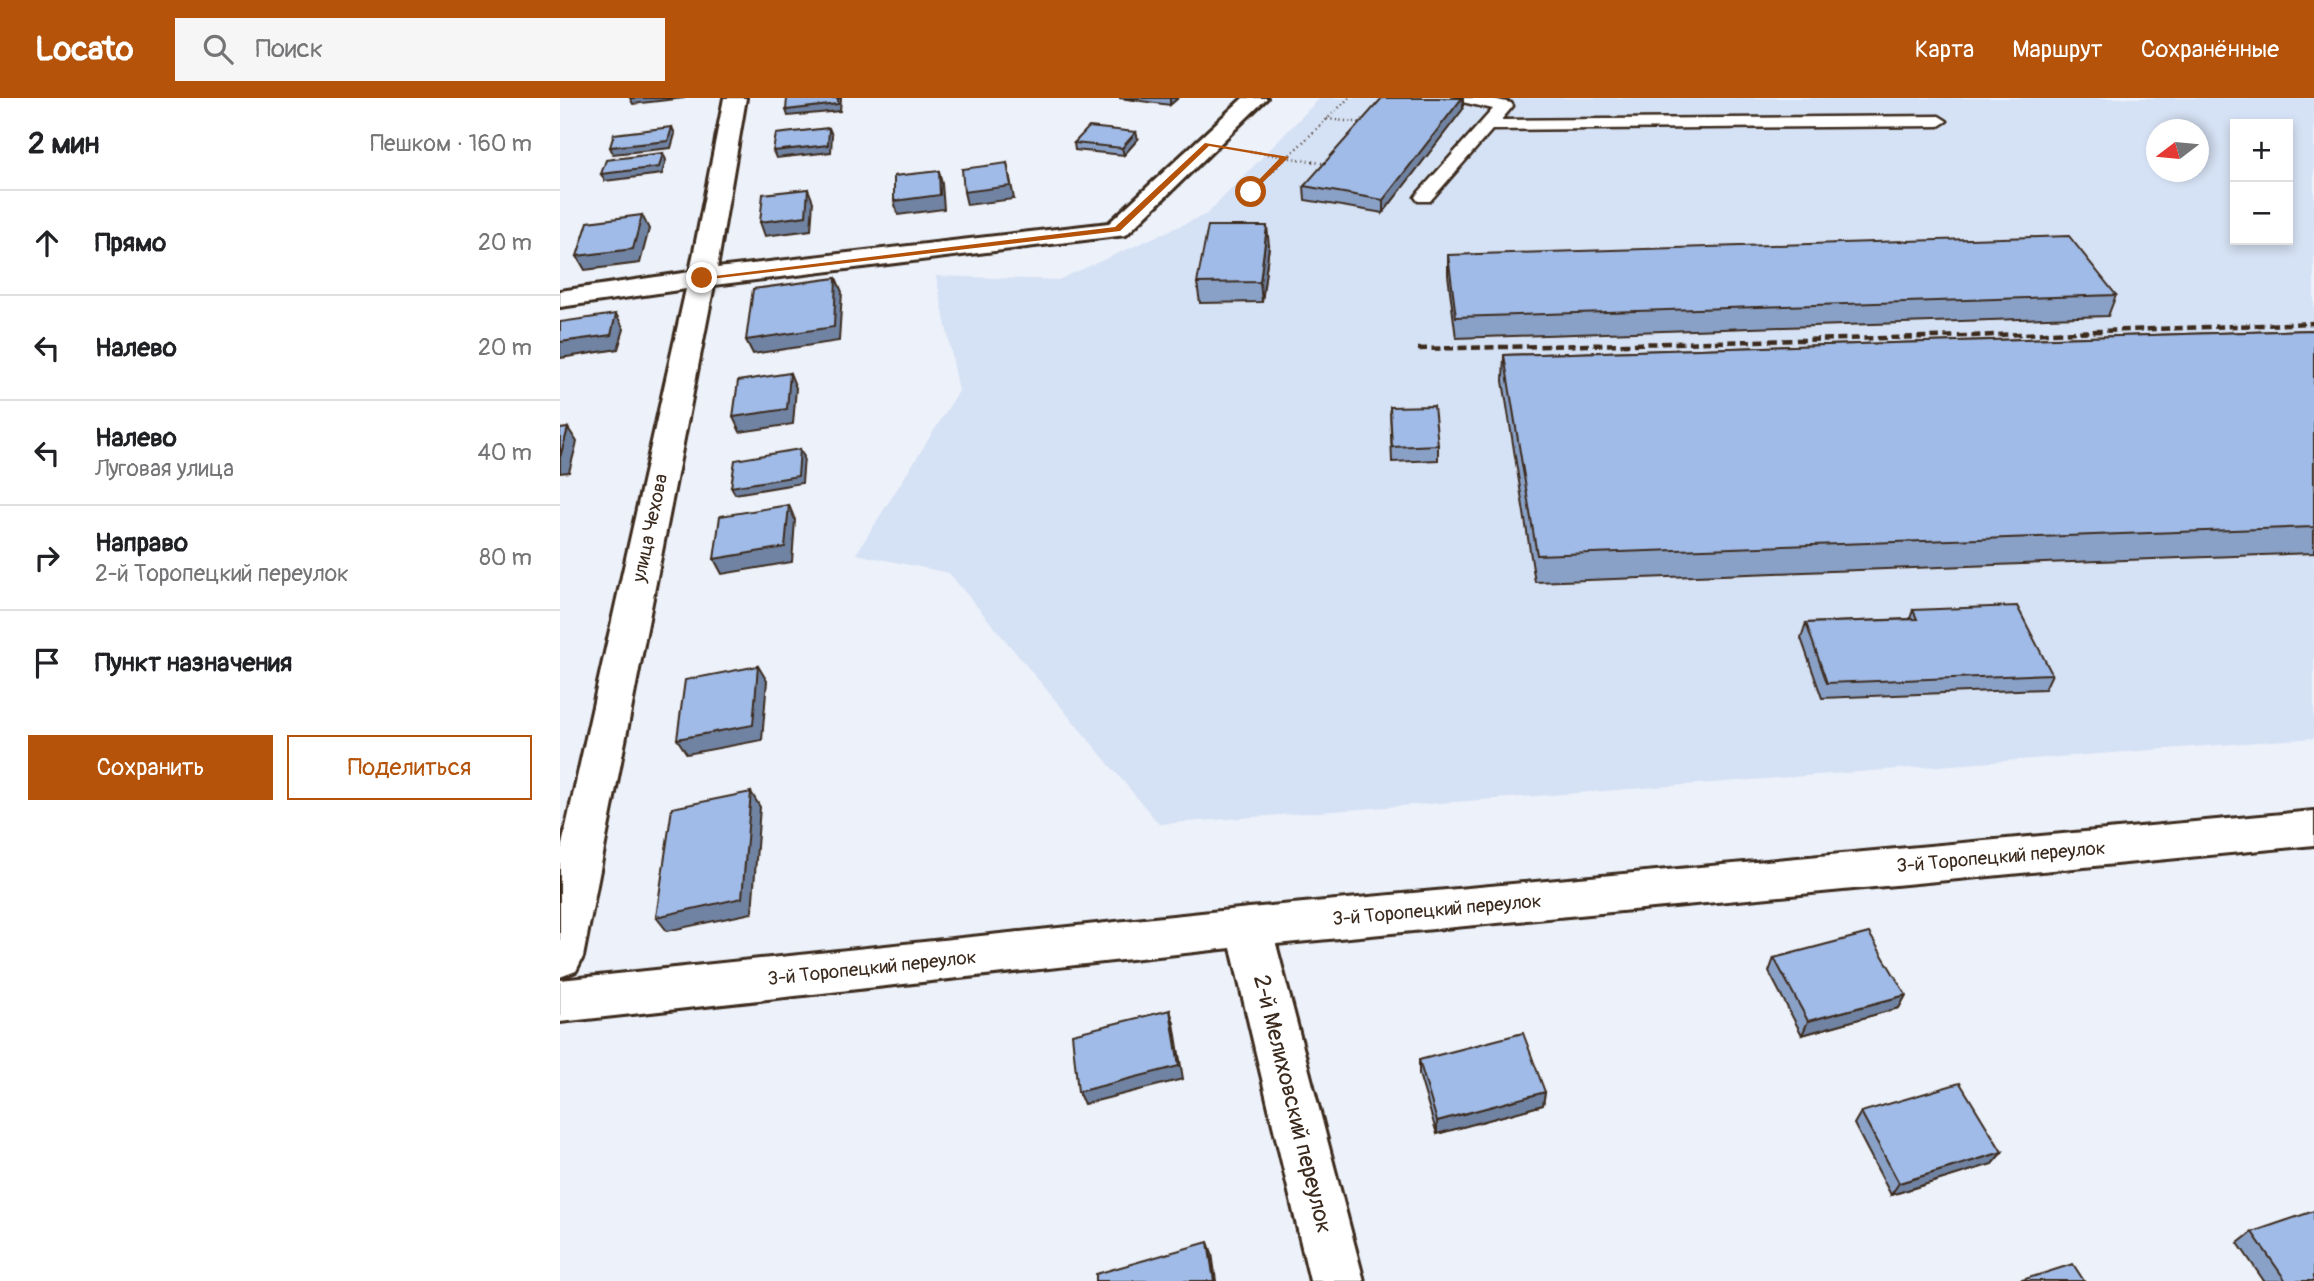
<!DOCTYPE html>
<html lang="ru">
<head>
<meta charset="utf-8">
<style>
  :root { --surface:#fff; --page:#f6f6f6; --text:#202124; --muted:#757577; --line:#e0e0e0; --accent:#b45309 }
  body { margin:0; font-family:Pangolin,sans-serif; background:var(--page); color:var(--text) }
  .controls { position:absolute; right:21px; top:21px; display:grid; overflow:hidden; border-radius:0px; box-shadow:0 4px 10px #0003 }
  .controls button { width:63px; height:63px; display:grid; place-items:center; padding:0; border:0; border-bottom:2px solid var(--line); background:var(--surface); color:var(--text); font:35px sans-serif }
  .compass { position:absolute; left:1586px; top:21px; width:63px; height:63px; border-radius:50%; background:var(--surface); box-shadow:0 4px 10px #0003; rotate:254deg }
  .stop { position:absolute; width:21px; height:21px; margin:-16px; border:5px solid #b45309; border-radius:50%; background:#fff }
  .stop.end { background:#b45309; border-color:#fff; box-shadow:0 2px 7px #0008 }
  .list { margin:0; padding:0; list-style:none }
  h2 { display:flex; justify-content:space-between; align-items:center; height:91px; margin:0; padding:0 28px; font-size:30px }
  h2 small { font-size:23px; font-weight:400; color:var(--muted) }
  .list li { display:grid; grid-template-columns:46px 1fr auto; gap:21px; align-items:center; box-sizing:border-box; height:105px; padding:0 28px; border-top:2px solid var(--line) }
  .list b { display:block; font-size:26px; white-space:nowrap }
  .list p { margin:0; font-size:23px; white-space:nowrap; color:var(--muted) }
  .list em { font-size:23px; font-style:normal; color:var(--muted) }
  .actions { display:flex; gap:14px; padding:21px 28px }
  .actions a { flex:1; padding:16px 0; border:2px solid var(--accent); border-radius:0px; text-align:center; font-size:24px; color:var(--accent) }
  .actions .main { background:var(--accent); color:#fff }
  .icon { flex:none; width:38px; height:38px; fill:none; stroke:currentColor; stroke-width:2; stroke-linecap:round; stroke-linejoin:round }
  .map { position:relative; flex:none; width:1754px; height:1183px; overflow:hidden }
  header { display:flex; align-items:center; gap:42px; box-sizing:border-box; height:98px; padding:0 35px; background:var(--accent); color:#fff }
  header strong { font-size:33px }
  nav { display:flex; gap:38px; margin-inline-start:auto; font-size:24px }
  .search { width:490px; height:63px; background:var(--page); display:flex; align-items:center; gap:18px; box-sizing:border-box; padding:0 24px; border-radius:0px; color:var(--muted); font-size:26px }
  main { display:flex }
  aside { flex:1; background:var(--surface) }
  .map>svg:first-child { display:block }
</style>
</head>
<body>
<header>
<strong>Locato</strong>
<div class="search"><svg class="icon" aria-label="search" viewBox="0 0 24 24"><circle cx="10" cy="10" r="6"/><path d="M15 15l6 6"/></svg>Поиск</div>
<nav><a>Карта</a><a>Маршрут</a><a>Сохранённые</a></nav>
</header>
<main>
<aside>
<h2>2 мин<small>Пешком · 160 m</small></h2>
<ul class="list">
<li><svg class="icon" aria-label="ahead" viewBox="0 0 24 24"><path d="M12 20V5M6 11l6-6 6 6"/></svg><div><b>Прямо</b></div><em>20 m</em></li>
<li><svg class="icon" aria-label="left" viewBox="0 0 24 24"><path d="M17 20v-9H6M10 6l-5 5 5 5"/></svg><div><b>Налево</b></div><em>20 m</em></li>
<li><svg class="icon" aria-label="left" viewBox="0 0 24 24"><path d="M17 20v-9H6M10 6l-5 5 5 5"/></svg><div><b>Налево</b><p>Луговая улица</p></div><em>40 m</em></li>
<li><svg class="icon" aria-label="right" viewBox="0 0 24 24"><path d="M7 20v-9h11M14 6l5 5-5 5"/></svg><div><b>Направо</b><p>2-й Торопецкий переулок</p></div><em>80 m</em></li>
<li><svg class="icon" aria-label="arrive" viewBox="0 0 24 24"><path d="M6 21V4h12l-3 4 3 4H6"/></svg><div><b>Пункт назначения</b></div></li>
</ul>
<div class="actions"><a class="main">Сохранить</a><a>Поделиться</a></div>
</aside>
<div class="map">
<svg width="1754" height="1183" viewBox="0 0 1754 1183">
  <rect width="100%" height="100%" fill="#ecf1fa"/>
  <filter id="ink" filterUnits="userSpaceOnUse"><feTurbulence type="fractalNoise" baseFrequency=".0143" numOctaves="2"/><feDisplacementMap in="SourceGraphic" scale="14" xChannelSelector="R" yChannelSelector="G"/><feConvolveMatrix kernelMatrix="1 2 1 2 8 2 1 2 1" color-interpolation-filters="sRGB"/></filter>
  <g filter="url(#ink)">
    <path fill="#d5e1f4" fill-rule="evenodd" d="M760,0h994v640l-1155,86 -210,-251 -93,-19 103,-163 -23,-115 122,4 149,-66zM1675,26h53v116h-53zM1596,32h42v42h-42z"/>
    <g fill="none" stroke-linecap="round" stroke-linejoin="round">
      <defs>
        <path id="service" d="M896,0h33l22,5 2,3 -12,14 438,-4 8,5 -8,5 -447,4 -62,71h-12l-3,-4 3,-4 75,-84 -35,-8z"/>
        <g id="minor">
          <path d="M164,0h22l-29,170 392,-45 134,-125h24l-141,137 -412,50 -131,672 -7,14 -16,6v-123l126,-565 -126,18v-16l130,-19z"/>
          <path d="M1754,713v34l-1038,99 88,337h-54l-79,-333 -671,74v-42l689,-72z"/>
        </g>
      </defs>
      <use href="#service" stroke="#3b2a1e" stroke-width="5"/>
      <use href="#minor" stroke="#3b2a1e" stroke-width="6"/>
      <g stroke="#3b2a1e" stroke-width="2.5" stroke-dasharray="1 3.5" stroke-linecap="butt">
        <path d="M767,21l37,4"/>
        <path d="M690,53l77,13"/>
        <path d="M691,94l98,-94"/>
      </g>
      <use href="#service" fill="#fff" fill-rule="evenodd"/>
      <use href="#minor" fill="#fff" fill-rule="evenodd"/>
      <path stroke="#3b2a1e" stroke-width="4.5" stroke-dasharray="9 4.5" stroke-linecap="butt" d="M858,251l552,-13 344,-13"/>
    </g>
    <g fill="#8aa1c7" stroke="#3b2a1e" stroke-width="2">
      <path d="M559,0h59l-8,7z"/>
      <path d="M903,11l-80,104 -78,-13 -1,-14z"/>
      <path d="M578,41l-14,16 -49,-5 -1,-7z"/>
      <path d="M709,148l-7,56 -62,1 -3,-20z"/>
      <path d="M888,157l668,40 -8,21 -652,22 -8,-63z"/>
      <path d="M1754,232v223l-779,29 -32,-201 1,-26z"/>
      <path d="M830,309l48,38v15l-46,2z"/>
      <path d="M1353,512l139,64 -7,15 -223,9 -21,-60 5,-15 104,-4z"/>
      <path d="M1214,860l132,37 -7,13 -97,27 -33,-63z"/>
      <path d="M859,962l126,32 -2,13 -106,29 -18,-60z"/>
      <path d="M1301,1014l141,40 -10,12 -101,31 -37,-71z"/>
      <path d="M1692,1134l62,49h-50l-26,-38z"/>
    </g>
    <g fill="#7083a2" stroke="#3b2a1e" stroke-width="2">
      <path d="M70,0h55l-52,6z"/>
      <path d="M278,0h3l-1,13 -52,5 -2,-6z"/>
      <path d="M610,0h8l-8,7z"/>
      <path d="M902,0h1v11l-80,104v-13z"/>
      <path d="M112,29l3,7 -4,14 -58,6 -3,-7z"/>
      <path d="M269,30l3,7 -1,17 -55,6 -3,-7z"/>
      <path d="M576,34l2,7 -14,16 -2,-7z"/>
      <path d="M103,55l3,7 -4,14 -57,7 -4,-7z"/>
      <path d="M447,65l7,36 -47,6 -3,-13z"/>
      <path d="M379,73l3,13 2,25 -46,6 -4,-14z"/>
      <path d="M248,91l5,13 -2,28 -46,6 -5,-14z"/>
      <path d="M82,117l7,14 -9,34 -55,7 -8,-14z"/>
      <path d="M707,128l2,20 -7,56 -2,-20z"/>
      <path d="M276,180l6,14 -3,49 -86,13 -7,-14z"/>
      <path d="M56,216l8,15 -6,20 -58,9v-16z"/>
      <path d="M230,275l6,15 -3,36 -53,8 -7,-15z"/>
      <path d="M8,330l9,14 -8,30 -9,1v-16z"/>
      <path d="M240,351l4,8 -2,26 -67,11 -4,-7z"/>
      <path d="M229,407l6,15 -3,42 -70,12 -8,-15z"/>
      <path d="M198,568l9,15 -5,59 -75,14 -10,-15z"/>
      <path d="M191,694l9,15 -8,106 -85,18 -11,-14z"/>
      <path d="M1346,897l-7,13 -97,27 6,-14z"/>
      <path d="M610,912l4,13 9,56 -99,25 -6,-12z"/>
      <path d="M985,994l-2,13 -106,29v-13z"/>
      <path d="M1442,1054l-10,12 -101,31 8,-12z"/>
      <path d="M648,1144l4,11 4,28h-2z"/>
    </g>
    <g fill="#a0bbe7" stroke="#3b2a1e" stroke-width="2">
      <path d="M227,0h51v6l-52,6z"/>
      <path d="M822,0h80l-79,102 -79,-14z"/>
      <path d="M112,29l-4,14 -58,6 4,-13z"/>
      <path d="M529,29l47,5 -14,16 -48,-5z"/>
      <path d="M269,30l-1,17 -55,6 3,-17z"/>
      <path d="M103,55l-4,14 -58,7 5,-14z"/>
      <path d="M447,65l4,23 -47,6 -2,-23z"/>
      <path d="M379,73l1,24 -46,6v-25z"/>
      <path d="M248,91l-2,27 -46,6 3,-28z"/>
      <path d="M82,117l-9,34 -56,7 11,-34z"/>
      <path d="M648,128h59l-7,56 -63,1z"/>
      <path d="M1509,138l47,59 -660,22 -8,-62z"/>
      <path d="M276,180l-2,49 -88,13 7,-51z"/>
      <path d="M56,216l-5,21 -51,7v-20z"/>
      <path d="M1754,232v197l-777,28 -33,-200z"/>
      <path d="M230,275l-3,36 -54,8 5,-36z"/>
      <path d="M874,308l4,39 -46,2 -2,-40z"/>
      <path d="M8,330l-8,29v-28z"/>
      <path d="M240,351l-2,27 -67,11 4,-27z"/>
      <path d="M229,407l-4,42 -71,12 6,-43z"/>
      <path d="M1457,508l35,68 -225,9 -21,-60 111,-4 -4,-9z"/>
      <path d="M198,568l-5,59 -76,14 8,-59z"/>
      <path d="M191,694l-9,106 -86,19 16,-109z"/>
      <path d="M1309,835l37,62 -98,26 -34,-63z"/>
      <path d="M610,912l9,56 -101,26 -6,-58z"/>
      <path d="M963,935l22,59 -108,29 -18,-61z"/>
      <path d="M1400,985l42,69 -103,31 -38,-71z"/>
      <path d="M1754,1113v70h-28l-34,-49z"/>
      <path d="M648,1144l6,39h-118v-7z"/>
      <path d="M1513,1166l11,17h-65z"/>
    </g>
  </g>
  <path fill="#b45309" d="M645,45l84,14 -38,37 -3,-3 32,-33 -71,-12 -89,85 -418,49 -4,-2 417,-51z"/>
  <g text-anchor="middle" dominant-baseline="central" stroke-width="6" stroke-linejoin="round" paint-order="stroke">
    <g font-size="19" fill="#3b2a1e" stroke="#fff">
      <text transform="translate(90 430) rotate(-78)">улица Чехова</text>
      <text transform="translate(1441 759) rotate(-5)">3-й Торопецкий переулок</text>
      <text transform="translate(877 812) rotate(-5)">3-й Торопецкий переулок</text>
      <text transform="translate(312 870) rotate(-6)">3-й Торопецкий переулок</text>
    </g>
    <g font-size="23" fill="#3b2a1e" stroke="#fff">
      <text transform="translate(733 1006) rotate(76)">2-й Мелиховский переулок</text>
    </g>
  </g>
</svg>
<div class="controls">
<button>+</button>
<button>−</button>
</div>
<svg class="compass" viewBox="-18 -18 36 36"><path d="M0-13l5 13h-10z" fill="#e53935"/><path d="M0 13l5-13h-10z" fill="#757577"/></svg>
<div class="stop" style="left:691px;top:94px"></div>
<div class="stop end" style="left:142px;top:180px"></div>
</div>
</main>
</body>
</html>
